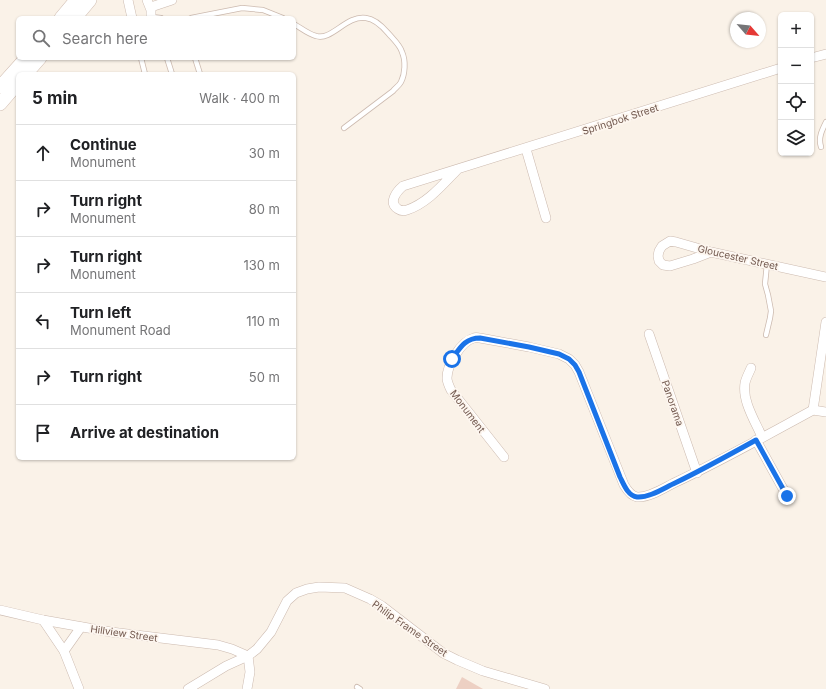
<!DOCTYPE html>
<html lang="en">
<head>
<meta charset="utf-8">
<style>
  :root { --surface:#fff; --page:#f2f2f2; --text:#202124; --muted:#757577; --line:#e0e0e0 }
  body { margin:0; font-family:Inter,sans-serif; background:var(--page); color:var(--text) }
  .controls { position:absolute; right:12px; top:12px; display:grid; overflow:hidden; border-radius:6px; box-shadow:0 1px 3px #0004 }
  .controls button { width:36px; height:36px; display:grid; place-items:center; padding:0; border:0; border-bottom:1px solid var(--line); background:var(--surface); color:var(--text); font:20px sans-serif }
  .compass { position:absolute; left:730px; top:12px; width:36px; height:36px; border-radius:50%; background:var(--surface); box-shadow:0 1px 3px #0004; rotate:118deg }
  .stop { position:absolute; width:12px; height:12px; margin:-9px; border:3px solid #1a73e8; border-radius:50%; background:#fff }
  .stop.end { background:#1a73e8; border-color:#fff; box-shadow:0 1px 4px #0008 }
  .list { margin:0; padding:0; list-style:none }
  h2 { display:flex; justify-content:space-between; align-items:center; height:52px; margin:0; padding:0 16px; font-size:17px }
  h2 small { font-size:13px; font-weight:400; color:var(--muted) }
  .list li { display:grid; grid-template-columns:26px 1fr auto; gap:12px; align-items:center; box-sizing:border-box; height:56px; padding:0 16px; border-top:1px solid var(--line) }
  .list b { display:block; font-size:15px; white-space:nowrap }
  .list p { margin:0; font-size:13px; white-space:nowrap; color:var(--muted) }
  .list em { font-size:13px; font-style:normal; color:var(--muted) }
  .icon { flex:none; width:22px; height:22px; fill:none; stroke:currentColor; stroke-width:2; stroke-linecap:round; stroke-linejoin:round }
  .map { position:relative; flex:none; width:826px; height:689px; overflow:hidden }
  .search { position:absolute; background:var(--surface); box-shadow:0 1px 3px #0004; left:16px; top:16px; width:280px; height:44px; display:flex; align-items:center; gap:10px; box-sizing:border-box; padding:0 14px; border-radius:6px; color:var(--muted); font-size:15px }
  .panel { position:absolute; background:var(--surface); box-shadow:0 1px 3px #0004; left:16px; top:72px; width:280px; height:388px; border-radius:6px }
  .map>svg:first-child { display:block }
</style>
</head>
<body>
<div class="map">
<svg width="826" height="689" viewBox="0 0 826 689">
  <rect width="100%" height="100%" fill="#faf2e8"/>
  <path fill="#edd0c3" d="M462,677l21,12h-27z"/>
  <g fill="none" stroke-linecap="round" stroke-linejoin="round">
    <defs>
      <g id="lane">
        <path d="M152,17l9,1"/>
        <path d="M191,18l51,-10 21,2 20,8"/>
        <path d="M294,24c7,4 14,10 22,12 16,5 30,-21 50,-18 9,1 16,8 22,15 5,6 12,12 14,19 4,9 3,22 -1,30 -2,4 -6,6 -8,9l-49,37"/>
        <path d="M141,58l4,16"/>
        <path d="M167,58l5,16"/>
        <path d="M195,58l5,16"/>
        <path d="M821,147c-3,-9 1,-17 5,-25"/>
        <path d="M766,335l4,-17 1,-7 -3,-16 -3,-11 2,-20"/>
        <path d="M357,687l3,2"/>
      </g>
      <g id="street">
        <path d="M128,0l4,18"/>
        <path d="M147,0l4,10v8"/>
        <path d="M151,7l21,-7"/>
        <path d="M811,58l15,-4"/>
        <path d="M526,149l20,69"/>
        <path d="M458,169c-15,15 -30,34 -51,41 -3,1 -6,1 -9,-1 -10,-6 -2,-17 5,-23 126,-39 252,-78 378,-118"/>
        <path d="M711,252l-18,7 -23,7 -7,-1 -4,-4 -1,-5 1,-5 3,-5 8,-5 6,1 35,10 115,25"/>
        <path d="M649,334l48,139"/>
        <path d="M751,368c-2,5 -5,10 -6,15 -3,18 10,38 17,54"/>
        <path d="M813,410l13,-88"/>
        <path d="M756,440l31,56"/>
        <path d="M504,457l-53,-67c-2,-4 -4,-8 -4,-12 0,-13 14,-37 27,-40 2,-1 4,0 6,0l49,9 30,7 10,5 6,6 4,7 45,113c3,5 7,11 13,12 12,1 27,-9 37,-14 47,-22 93,-48 139,-73l13,2"/>
        <path d="M0,610l43,10 68,12 107,13 14,4 16,7"/>
        <path d="M43,620l21,31 15,38"/>
        <path d="M64,651l17,-24"/>
        <path d="M188,689l38,-23 22,-10 9,-7 14,-17 16,-31 9,-8 11,-4 12,-2 26,1 25,11 12,7 61,47 14,7 26,11 62,18"/>
        <path d="M247,689l3,-17 -2,-16"/>
      </g>
      <g id="secondary">
        <path d="M61,18l15,-18"/>
        <path d="M75,18l15,-18"/>
        <path d="M26,74l14,-16"/>
        <path d="M0,87l26,-29"/>
        <path d="M0,104l18,-21"/>
      </g>
    </defs>
    <use href="#lane" stroke="#ccbaaf" stroke-width="6"/>
    <use href="#street" stroke="#ccbaaf" stroke-width="10"/>
    <use href="#secondary" stroke="#d0bcb0" stroke-width="14"/>
    <use href="#lane" stroke="#fff" stroke-width="4.5"/>
    <use href="#street" stroke="#fff" stroke-width="9"/>
    <use href="#secondary" stroke="#fff" stroke-width="13"/>
  </g>
  <g fill="none" stroke-linecap="round" stroke-linejoin="round">
    <path stroke="#1a73e8" stroke-width="5" d="M452,359c8,-11 13,-21 28,-21l49,9 30,7 10,5 6,6 4,7 41,105c4,8 8,19 17,20 12,1 27,-9 38,-14 27,-13 54,-28 81,-43l31,56"/>
  </g>
  <g text-anchor="middle" dominant-baseline="central" stroke-width="3.5" stroke-linejoin="round" paint-order="stroke">
    <g font-size="10" fill="#72594f" stroke="#fdf6ef">
      <text transform="translate(620 119) rotate(-18)">Springbok Street</text>
      <text transform="translate(738 257) rotate(13)">Gloucester Street</text>
      <text transform="translate(673 403) rotate(71)">Panorama</text>
      <text transform="translate(468 411) rotate(53)">Monument</text>
      <text transform="translate(410 628) rotate(35)">Philip Frame Street</text>
      <text transform="translate(124 633) rotate(8)">Hillview Street</text>
    </g>
  </g>
</svg>
<div class="controls">
<button>+</button>
<button>−</button>
<button><svg class="icon" aria-label="locate" viewBox="0 0 24 24"><circle cx="12" cy="12" r="6"/><path d="M12 2v4M12 18v4M2 12h4M18 12h4"/></svg></button>
<button><svg class="icon" aria-label="layers" viewBox="0 0 24 24"><path d="M12 4l9 5-9 5-9-5zM3 14l9 5 9-5"/></svg></button>
</div>
<svg class="compass" viewBox="-18 -18 36 36"><path d="M0-13l5 13h-10z" fill="#e53935"/><path d="M0 13l5-13h-10z" fill="#757577"/></svg>
<div class="stop" style="left:452px;top:359px"></div>
<div class="stop end" style="left:787px;top:496px"></div>
<div class="search"><svg class="icon" aria-label="search" viewBox="0 0 24 24"><circle cx="10" cy="10" r="6"/><path d="M15 15l6 6"/></svg>Search here</div>
<section class="panel">
<h2>5 min<small>Walk · 400 m</small></h2>
<ul class="list">
<li><svg class="icon" aria-label="ahead" viewBox="0 0 24 24"><path d="M12 20V5M6 11l6-6 6 6"/></svg><div><b>Continue</b><p>Monument</p></div><em>30 m</em></li>
<li><svg class="icon" aria-label="right" viewBox="0 0 24 24"><path d="M7 20v-9h11M14 6l5 5-5 5"/></svg><div><b>Turn right</b><p>Monument</p></div><em>80 m</em></li>
<li><svg class="icon" aria-label="right" viewBox="0 0 24 24"><path d="M7 20v-9h11M14 6l5 5-5 5"/></svg><div><b>Turn right</b><p>Monument</p></div><em>130 m</em></li>
<li><svg class="icon" aria-label="left" viewBox="0 0 24 24"><path d="M17 20v-9H6M10 6l-5 5 5 5"/></svg><div><b>Turn left</b><p>Monument Road</p></div><em>110 m</em></li>
<li><svg class="icon" aria-label="right" viewBox="0 0 24 24"><path d="M7 20v-9h11M14 6l5 5-5 5"/></svg><div><b>Turn right</b></div><em>50 m</em></li>
<li><svg class="icon" aria-label="arrive" viewBox="0 0 24 24"><path d="M6 21V4h12l-3 4 3 4H6"/></svg><div><b>Arrive at destination</b></div></li>
</ul>
</section>
</div>
</body>
</html>
